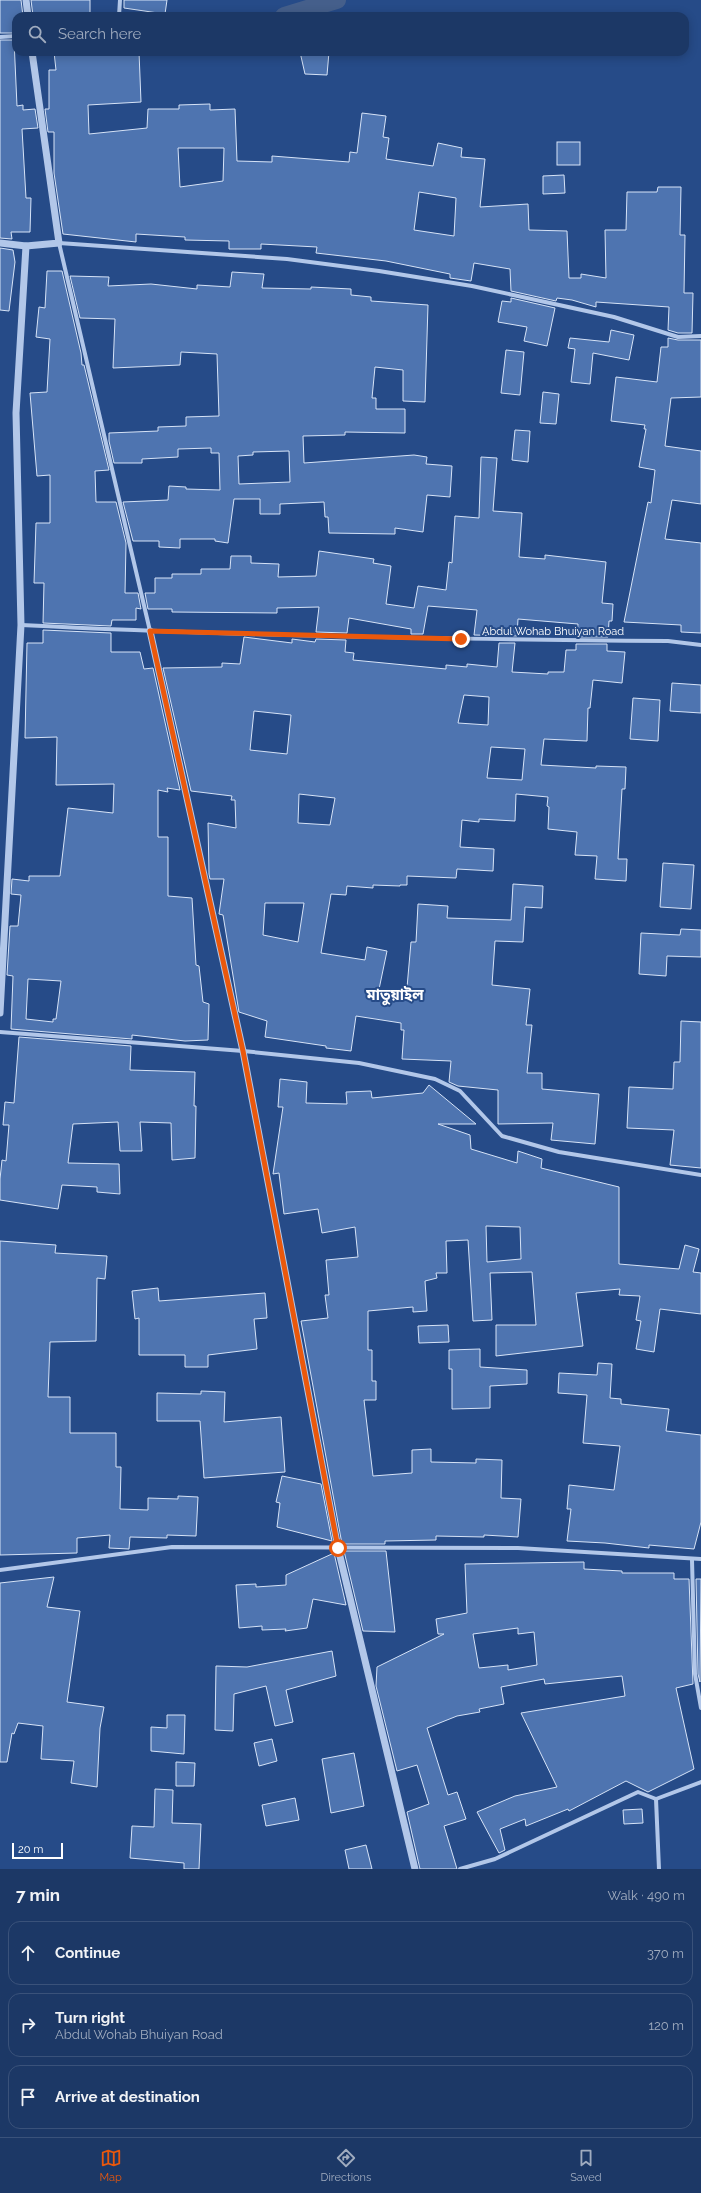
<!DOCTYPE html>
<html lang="en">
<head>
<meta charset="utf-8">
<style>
  :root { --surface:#1c3866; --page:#29436f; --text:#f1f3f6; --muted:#a0acbf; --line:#3a527a; --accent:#ea580c }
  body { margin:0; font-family:Raleway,"Noto Sans Bengali",sans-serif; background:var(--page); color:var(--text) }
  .scale { position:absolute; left:12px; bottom:10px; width:51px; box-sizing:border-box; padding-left:4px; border:2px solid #fff; border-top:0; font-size:11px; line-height:14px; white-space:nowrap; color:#fff; -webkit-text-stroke:3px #264b88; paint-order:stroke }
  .stop { position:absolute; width:12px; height:12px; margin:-9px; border:3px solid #ea580c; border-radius:50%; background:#fff }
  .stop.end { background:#ea580c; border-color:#fff; box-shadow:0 1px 4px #0008 }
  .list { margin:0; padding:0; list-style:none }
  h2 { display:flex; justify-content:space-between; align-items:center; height:52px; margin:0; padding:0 16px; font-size:17px }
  h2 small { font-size:13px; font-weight:400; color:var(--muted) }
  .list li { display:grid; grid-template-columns:26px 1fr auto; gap:12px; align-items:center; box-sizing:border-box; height:64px; margin:0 8px 8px; padding:0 8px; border:1px solid var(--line); border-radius:12px }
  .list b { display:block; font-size:15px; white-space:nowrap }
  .list p { margin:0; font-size:13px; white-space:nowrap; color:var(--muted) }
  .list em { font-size:13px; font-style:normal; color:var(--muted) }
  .icon { flex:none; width:22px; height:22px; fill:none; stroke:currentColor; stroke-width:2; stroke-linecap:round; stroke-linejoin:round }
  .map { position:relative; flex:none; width:701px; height:1869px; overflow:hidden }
  .search { position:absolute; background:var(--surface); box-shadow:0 2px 10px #0003; left:12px; right:12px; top:12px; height:44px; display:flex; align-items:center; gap:10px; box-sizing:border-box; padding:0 14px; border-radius:12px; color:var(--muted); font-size:15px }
  .sheet { height:268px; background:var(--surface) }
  nav { display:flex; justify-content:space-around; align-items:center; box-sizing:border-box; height:56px; border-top:1px solid var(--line); background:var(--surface); font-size:11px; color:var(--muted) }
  nav a { display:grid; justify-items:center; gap:2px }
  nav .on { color:var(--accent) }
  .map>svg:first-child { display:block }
</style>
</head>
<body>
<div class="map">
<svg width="701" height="1869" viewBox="0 0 701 1869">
  <rect width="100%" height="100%" fill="#264b88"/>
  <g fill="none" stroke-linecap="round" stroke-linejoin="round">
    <path stroke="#455f8b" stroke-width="18" d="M284,16l53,-16"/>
  </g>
  <g fill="#4e74b0" stroke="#d6e3f7" fill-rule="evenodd">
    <path d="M0,0h21l2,16h-7v9h-3v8h-13z"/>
    <path d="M31,0h59v14l-57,2z"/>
    <path d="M124,0h43l-2,14 -41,-6z"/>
    <path d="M0,40h14l3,66 6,-1v5l12,-1 3,19 -16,1 4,69h5l-1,34h-19l1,7 -12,-1z"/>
    <path d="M54,52h85l2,50 -53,3 1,29 58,-6 1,-19h31v-4l31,-1v6l25,-1 2,52 35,1v-6l77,6 1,-10 7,1 5,-40 24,3 -3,21 6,1 -3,21 47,7 5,-23 24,5 -1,9 24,2 -5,48 48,-3 1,26 38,1 2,47h12v-4l25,4 -1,-48h21l1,-38h30l1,-5h23l-1,48h5l-1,58h9l-1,40h-14l-10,-3 1,-23 -73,-5v5l-24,-7 -15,-2 -1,3 -45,-10 -1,-22 -36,-6 -3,18 -21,-3v-4l-64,-13 -70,-8 1,-6 -56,-3v5h-32v-8l-44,-1v-3l-49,-3v8l-73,-8 -9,-61v-41h-6l-3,-23h4v-39h7zM178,148h46l-1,33 -43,6zM419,192l37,6 -2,38 -40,-6z"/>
    <path d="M300,52h29l-2,23 -22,-1z"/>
    <rect x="557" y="142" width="23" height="23"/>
    <path d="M564,175l1,18 -22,1v-18z"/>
    <path d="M0,248l13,2 2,12 -6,49 -9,-1z"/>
    <path d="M47,271h15l19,82 1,12h2l25,105 -14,1 1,31h20l10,41 -1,50h13l3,16 -5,-1v12h-24l-1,6 -68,-3 1,-40h-10l2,-60h14v-48l-13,1 -7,-83 17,-1 3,-53 -14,-2 3,-30 6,1z"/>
    <path d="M232,272l32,2 -2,14 49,1v-2l40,2v6l20,2v4l57,4 -3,97 -22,-1v-31l-28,-3 -3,31h4v11h29v24l-60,-1v3l-42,1 1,27 110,-8 13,2 -1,7 26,2 -2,31 -23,-2 -4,37 -28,-4v6l-66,-1 -1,-16h-3l-1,-15 -44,2v10h-20v-15h-26l-6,44 -13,-2v-2h-35v9l-21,-1v-6h-26l-10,-39 45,-2 1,-14 17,1v2l34,1 -1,-37h-8v-5l-33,1v8l-36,2v4h-28l-5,-22v-8l49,-2v-4l28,-1v-9l33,-1 -2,-62 -36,-2 -1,13 -67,3 2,-49 -35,-1 -10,-42 39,1 -1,9 43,-2 46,5v-4l33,2zM289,451l1,31 -51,2 -1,-28 15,-1v-3z"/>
    <path d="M511,298l44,10 -8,38 -23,-5 3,-14 -29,-5 4,-21 9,1z"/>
    <path d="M611,330l23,5 -5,25 -36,-7 -3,31 -19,-2 4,-33 -7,-1 2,-10 39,4z"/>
    <path d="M668,338l10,2h23v57l-30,1 -6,48 36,5v53l-29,-4 -7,39 36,4v90l-20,-1v-7l-57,-3 24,-120 3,1 4,-33 -16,-3 7,-38h-2l1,-4 -34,-4 5,-44 41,5 4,-35h7z"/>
    <path d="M506,350l18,2 -4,43 -19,-2z"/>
    <path d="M543,392l16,2 -3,30 -16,-1z"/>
    <path d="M515,430l15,1 -2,31 -16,-2z"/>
    <path d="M481,457l16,1 -4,53 29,2 -3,44 26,2v-4l61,7 -4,41 11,1 -1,17h-3l-1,16h-31l1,-13 -60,-5 -1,17 -43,-1 3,-25 -49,-4 -5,28h-12v-5l-62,-11 -2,15 -31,-1 3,-25 -42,1v5l-105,-1v-3h-24l-3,-16h10v-15h17v-4h29v-5h29l1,-13h20v7l28,1 -1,13 38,-1 3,-25 55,8 -1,4 18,3 -5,38 28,4 4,-22 28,4 3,-28 3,1 3,-47 24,2z"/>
    <path d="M43,630l68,3v19h29l4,17 9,-1 27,122 -13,-2 1,4 -10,-2v47h10v59l24,2 4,67 3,1 4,36 6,2 -1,36 -23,1 -53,-6v4l-121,-10 2,-53 -6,-1 3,-49h8l3,-31 -10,-1 1,-15 17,2v-5h31l8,-68 45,5 1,-29 -58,1 1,-48 -32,1 2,-95h16zM28,979l33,2 -5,38h-3v3l-27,-3z"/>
    <path d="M244,637l48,6v-4l23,3 1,-3 30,1 -1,12 9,1 -1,7 93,9v-4l21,2v-3l30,3 2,-24h16l-3,29 36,2v-2h16l2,-22h10v-6h31v7l18,1 -3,31 -29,-3 -3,28h-2l-1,33 -43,-2 -3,26 55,3v-2l30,1 -1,22h-3l-4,70h9l-1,22 -31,-2 2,-23 -22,-1 2,-23 -29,-3 1,-22 -2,-1 1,-9 -32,-3 -1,27 -36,-2v3l-17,-2 -2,27 34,2 -1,22 -36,-2 -1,9 -49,-2v9h-7v1l-27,-1v3l-26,-2 -1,9 -15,-1 -10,59 44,7 2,-13 20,4 -9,43 28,5 5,-57h5l2,-38 30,2 -1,12 64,2 2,-36 30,2 -1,22 -17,-1 -2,35 -28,-1 -3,44 38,4 -4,36h6l-5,48h15v16l57,5 -4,50 -44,-4 2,-17 -55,1v-34l-40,-4 -9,-4 2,-21 -49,-2 2,-29h-3v-7l-45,-7 -5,35 -25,-3v-2l-61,-9 2,-16 -28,-9 -16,-97 -4,-1 5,-35h-14l-1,-5 -1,-51 28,5 -1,-28h-4l1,-4 -41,-5 -28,-123 59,-1v-4l18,1zM464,695l25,2 -1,28 -30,-2zM254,711l37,4 -4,39 -37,-4zM491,747l34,2 -3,31 -35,-2zM299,794l36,4 -5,27 -32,-2zM265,903h39l-6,39 -35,-7z"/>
    <path d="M672,683l29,2v28l-31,-2z"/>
    <path d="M633,698l27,2 -2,41 -28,-2z"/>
    <path d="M663,863l31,2 -3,44 -31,-2z"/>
    <path d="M681,929l20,1v27l-34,-1 -1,20 -27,-2 2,-41 39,2z"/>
    <path d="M681,1021l20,1v146l-31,-3 4,-35 -47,-2 2,-41 44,2 1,-27h6z"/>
    <path d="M19,1037l112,9 -1,24 65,2 -1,34h2l-1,52 -23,2 -1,-37 -31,-1 2,29h-22l-2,-29 -45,2 -5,39 51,1 1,30 -23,-2v-5l-35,-2 -4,24 -58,-9v-21l2,-19 4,1 3,-36h-6l2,-23 9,1z"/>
    <path d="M280,1079l27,3 -1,21 41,1 -1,-12 25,-1 1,7 51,-5 6,-8 47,39h-38l32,11 1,14 46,14 1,-12 24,8 -1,9 78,19v77l60,5 6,-24 14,4 -6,23 8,1v41l-41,-5 -6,43 -18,-3 5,-28 -5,-1 4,-24 -21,-1 1,-6 -44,4 7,53 -87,10v-31h40l-4,-53 -42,1 2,47 -19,1 -5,-81 -22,1 1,32h-11l1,5 -12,3 2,30 -14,1v-5l-45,4v39h4v31h4v19h-12l9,76 39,-3v-23l19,-1v13l45,1v-4l26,1 -1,38 20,1 -3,38 -34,-2v2l-48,-1v4l-51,1v3h-43l-41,-223 27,-3 -3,-23h4l-3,-35 32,-3 -3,-30 -33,6 -4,-24 -34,5 -5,-41 -6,1 10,-67h-5zM486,1226l34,1 1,32 -34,3z"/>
    <path d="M0,1241l56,4 -1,8 52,3 -2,23 -8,-1 -1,63 -46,1 -2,55h22v36h46v34h5l-1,42 28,1v-12l30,1v-3l20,1 -2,39 -29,-1v3l-37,-1 -1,12 -20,-1 1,-13 -33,3v15l-77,2z"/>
    <path d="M158,1288l1,13 106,-8 2,25 -13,1 3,30 -49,6v12h-23v-12h-46v-37l-4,1 -3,-28z"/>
    <path d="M448,1325l1,17 -30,1 -1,-17z"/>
    <path d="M480,1349v18l47,3v14l-37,2v22l-38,1v-40h-3v-19z"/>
    <path d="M598,1363l14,1 -2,34 11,1v5l48,5 -3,22 35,4v87l-7,27 -45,-4v3l-44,-5 -38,-2 4,-32h-4l2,-24 45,5 6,-44 -37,-3 4,-48 -29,-2 1,-20 38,2z"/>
    <path d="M201,1391l24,1 -1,30 57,-5 4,55 -81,6 -4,-57h-43v-28l44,1z"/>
    <path d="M282,1476l39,8 11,57 -55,-14 3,-24 -4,-1z"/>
    <path d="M344,1551h42l9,81 -32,-1z"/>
    <path d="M334,1553l12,52 -33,-6 -6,29 -22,3 1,-2 -24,1v-4l-23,2 -3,-43 20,-1v3l30,-2v-10z"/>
    <path d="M584,1562v7l38,2v2h52v6h15l4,105 -17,4 18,81 -46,23 -22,-11 -57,30 -1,-2 -42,17 -1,-7 -25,10 5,21 -6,3 -22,-41 38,-16 42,-9 -36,-74 104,-17 -3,-20 -77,8 -1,-5 -43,8 3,17 -25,5 1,3 -23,4 -30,12 21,67 9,-3 9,27 -22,7 13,43h-37l-13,-57 22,-8 -12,-39 -20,6 -21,-85 1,-19 67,-33h-6l-2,-15 31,-6 -2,-49zM518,1628v6l16,-2 3,33 -29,5v-5l-29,3 -6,-34z"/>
    <path d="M54,1577l-7,30 33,4 -13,91 37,5 -4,21 -3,59 -26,-4 3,-22 -33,-2 2,-33 -25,-3 -4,11 -2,-1 -5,29h-7v-179z"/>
    <path d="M696,1579h5l-1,103 -2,-8z"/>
    <path d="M332,1651l4,25 -50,14 7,32 -18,4 -9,-40 -32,8 -1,37 -18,-1 1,-64 31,1z"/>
    <path d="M167,1715h18l-1,39 -33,-3v-24l16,1z"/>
    <path d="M272,1739l5,22 -18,5 -5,-23z"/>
    <path d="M354,1753l10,53 -33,7 -9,-54z"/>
    <path d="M176,1762l19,1 -1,23h-18z"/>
    <path d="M155,1789l18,1 -1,33 29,1 -2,45h-15v-6l-54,-5 2,-32 22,1z"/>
    <path d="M295,1798l4,22 -33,6 -4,-21z"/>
    <path d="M642,1809l1,14 -19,1 -1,-14z"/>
    <path d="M366,1845l6,24h-23l-4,-19z"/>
  </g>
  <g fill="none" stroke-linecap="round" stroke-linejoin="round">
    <g stroke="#b2c7e9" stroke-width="4">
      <path d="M119,16l1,-16"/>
      <path d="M0,37l16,-1"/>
      <path d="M21,625c216,11 431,14 647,16l33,4"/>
      <path d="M150,631l-91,-388 228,16 92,12 93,15 142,31 64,20 23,-1"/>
      <path d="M0,1032l243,19 116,12 76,16 25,12 42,45 57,16 142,23"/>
      <path d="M692,1560l3,114 6,34"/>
      <path d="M0,1570l172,-23 346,1 183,11"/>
      <path d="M460,1869l35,-10 143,-67 18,7"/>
      <path d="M659,1869l-3,-70 45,-17"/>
    </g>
    <g stroke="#b2c7e9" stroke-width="7">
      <path d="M26,0l2,16"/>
      <path d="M0,243l26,3 33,-3 -27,-191"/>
      <path d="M150,631l93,420 95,497 77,321"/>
      <path d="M0,1013l21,-388 -5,-212 10,-167"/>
    </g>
  </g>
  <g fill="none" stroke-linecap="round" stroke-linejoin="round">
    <path stroke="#ea580c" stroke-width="5" d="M338,1548l-95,-497 -93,-420 311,8"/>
  </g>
  <g text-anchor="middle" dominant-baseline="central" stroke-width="4" stroke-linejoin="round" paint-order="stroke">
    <g font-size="11" fill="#fff" stroke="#264b88">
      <text x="553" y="631">Abdul Wohab Bhuiyan Road</text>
    </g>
    <g font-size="15" font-weight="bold" fill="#fff" stroke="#264b88">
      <text x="395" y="995">মাতুয়াইল</text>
    </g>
  </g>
</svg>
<div class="scale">20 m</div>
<div class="stop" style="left:338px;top:1548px"></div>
<div class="stop end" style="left:461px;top:639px"></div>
<div class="search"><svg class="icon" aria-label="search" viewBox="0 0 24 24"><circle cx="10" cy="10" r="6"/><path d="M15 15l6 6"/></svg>Search here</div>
</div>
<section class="sheet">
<h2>7 min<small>Walk · 490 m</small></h2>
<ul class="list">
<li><svg class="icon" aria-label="ahead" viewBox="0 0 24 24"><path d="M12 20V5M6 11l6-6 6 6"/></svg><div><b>Continue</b></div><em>370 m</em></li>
<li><svg class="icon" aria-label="right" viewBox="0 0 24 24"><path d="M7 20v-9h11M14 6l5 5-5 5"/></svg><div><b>Turn right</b><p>Abdul Wohab Bhuiyan Road</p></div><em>120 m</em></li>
<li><svg class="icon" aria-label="arrive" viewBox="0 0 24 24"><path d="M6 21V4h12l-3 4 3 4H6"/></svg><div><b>Arrive at destination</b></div></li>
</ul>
</section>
<nav>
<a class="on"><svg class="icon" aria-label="map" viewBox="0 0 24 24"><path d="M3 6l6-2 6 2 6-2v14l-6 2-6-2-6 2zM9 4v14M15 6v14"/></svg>Map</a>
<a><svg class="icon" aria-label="directions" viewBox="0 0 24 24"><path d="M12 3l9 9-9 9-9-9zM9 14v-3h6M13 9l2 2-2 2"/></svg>Directions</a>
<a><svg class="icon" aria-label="saved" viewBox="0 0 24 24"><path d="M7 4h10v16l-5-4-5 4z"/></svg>Saved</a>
</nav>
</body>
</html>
